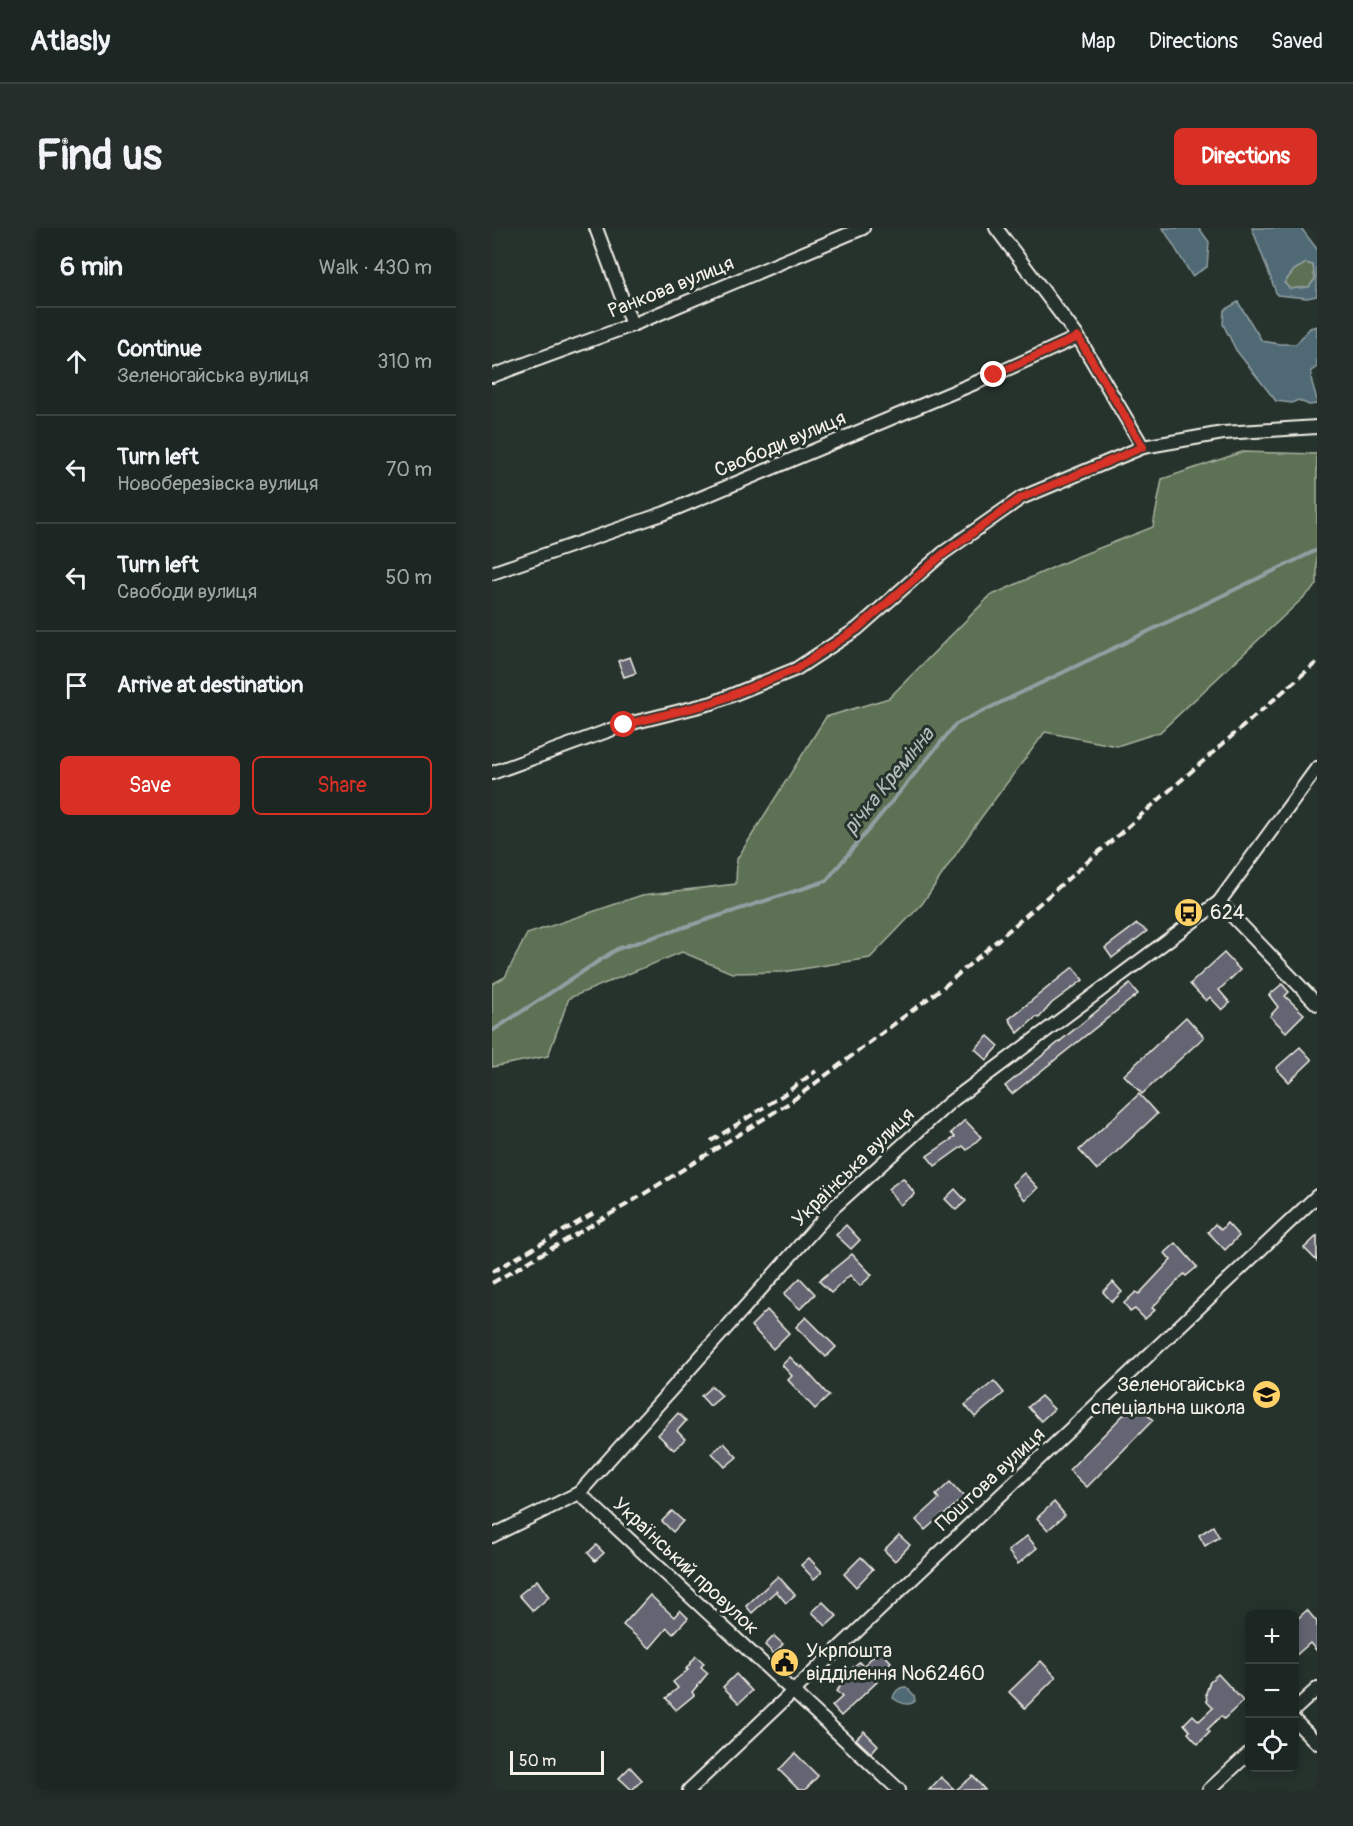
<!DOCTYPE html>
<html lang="en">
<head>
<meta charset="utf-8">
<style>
  :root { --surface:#1c2622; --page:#252e2a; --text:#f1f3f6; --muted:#a0a5a5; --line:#3a4340; --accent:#d93025 }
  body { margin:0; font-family:Pangolin,sans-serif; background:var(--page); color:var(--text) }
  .controls { position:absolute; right:18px; bottom:18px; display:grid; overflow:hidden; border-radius:9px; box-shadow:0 3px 15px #0003 }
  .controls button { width:54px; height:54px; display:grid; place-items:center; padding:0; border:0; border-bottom:2px solid var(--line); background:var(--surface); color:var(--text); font:30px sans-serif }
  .scale { position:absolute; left:18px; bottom:15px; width:94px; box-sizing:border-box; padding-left:6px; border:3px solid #f4f1e8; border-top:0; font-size:16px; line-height:21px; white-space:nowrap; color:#f4f1e8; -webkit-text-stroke:4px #26332d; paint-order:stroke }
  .stop { position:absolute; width:18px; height:18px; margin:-14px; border:4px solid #d93025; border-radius:50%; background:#fff }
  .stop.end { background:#d93025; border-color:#fff; box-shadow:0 2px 6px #0008 }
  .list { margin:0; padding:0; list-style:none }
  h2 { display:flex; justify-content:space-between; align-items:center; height:78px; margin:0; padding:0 24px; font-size:26px }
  h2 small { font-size:20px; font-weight:400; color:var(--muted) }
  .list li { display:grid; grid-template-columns:39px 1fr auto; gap:18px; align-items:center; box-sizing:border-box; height:108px; padding:0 24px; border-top:2px solid var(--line) }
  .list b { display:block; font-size:22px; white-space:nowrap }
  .list p { margin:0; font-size:20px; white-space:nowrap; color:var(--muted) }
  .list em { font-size:20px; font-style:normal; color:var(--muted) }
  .actions { display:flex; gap:12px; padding:18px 24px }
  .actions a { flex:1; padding:14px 0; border:2px solid var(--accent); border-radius:9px; text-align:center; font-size:21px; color:var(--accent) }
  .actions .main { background:var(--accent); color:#fff }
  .icon { flex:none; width:33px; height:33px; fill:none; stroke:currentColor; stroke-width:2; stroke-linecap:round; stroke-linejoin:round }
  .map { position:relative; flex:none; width:825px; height:1562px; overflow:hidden; border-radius:9px }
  header { display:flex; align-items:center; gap:36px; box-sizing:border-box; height:84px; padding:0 30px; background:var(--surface); border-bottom:2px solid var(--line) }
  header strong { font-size:28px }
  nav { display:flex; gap:33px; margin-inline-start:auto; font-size:21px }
  .intro { display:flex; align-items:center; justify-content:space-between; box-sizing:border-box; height:144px; padding:0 36px }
  h1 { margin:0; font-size:42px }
  .button { padding:15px 27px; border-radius:9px; background:var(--accent); color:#fff; font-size:21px; font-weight:700 }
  main { display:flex; gap:36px; padding:0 36px }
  aside { flex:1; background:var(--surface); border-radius:9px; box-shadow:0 3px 15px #0003 }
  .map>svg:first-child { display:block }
</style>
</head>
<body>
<header>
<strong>Atlasly</strong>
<nav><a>Map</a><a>Directions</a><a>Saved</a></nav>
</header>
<div class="intro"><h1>Find us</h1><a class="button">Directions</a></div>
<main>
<aside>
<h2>6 min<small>Walk · 430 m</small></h2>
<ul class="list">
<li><svg class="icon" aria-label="ahead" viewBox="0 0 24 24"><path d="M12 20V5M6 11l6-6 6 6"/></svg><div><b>Continue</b><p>Зеленогайська вулиця</p></div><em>310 m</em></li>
<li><svg class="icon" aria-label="left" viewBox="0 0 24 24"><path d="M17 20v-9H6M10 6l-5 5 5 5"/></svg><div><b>Turn left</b><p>Новоберезівска вулиця</p></div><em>70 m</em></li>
<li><svg class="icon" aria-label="left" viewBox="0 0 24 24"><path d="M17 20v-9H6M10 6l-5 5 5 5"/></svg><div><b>Turn left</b><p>Свободи вулиця</p></div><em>50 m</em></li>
<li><svg class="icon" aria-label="arrive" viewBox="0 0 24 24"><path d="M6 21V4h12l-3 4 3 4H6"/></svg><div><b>Arrive at destination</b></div></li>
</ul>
<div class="actions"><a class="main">Save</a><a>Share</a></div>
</aside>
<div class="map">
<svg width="825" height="1562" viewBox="0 0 825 1562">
  <rect width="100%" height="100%" fill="#26332d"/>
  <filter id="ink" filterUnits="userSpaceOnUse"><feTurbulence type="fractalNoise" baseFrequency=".0167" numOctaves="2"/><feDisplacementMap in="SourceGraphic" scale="12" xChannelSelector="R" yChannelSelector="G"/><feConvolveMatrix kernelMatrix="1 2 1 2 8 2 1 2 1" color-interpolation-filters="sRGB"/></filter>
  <g filter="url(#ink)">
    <g fill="#5d7154" stroke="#a8b19e" stroke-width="1.5">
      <path d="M814,35l7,2 2,14 -6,8 -19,2 -6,-6 10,-13z"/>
      <path d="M750,224l75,2v131l-157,147 -43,14 -72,-14 -65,87 -58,85 -52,54 -87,14 -51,1 -50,-21 -113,46 -21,58 -56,11v-83l13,-7 22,-43 115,-39 94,-11 1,-25 89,-142 63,-19 101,-102 84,-38 79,-31 9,-48z"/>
    </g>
    <g fill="#4f6974" stroke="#919fa2" stroke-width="1.5" fill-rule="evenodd">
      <path d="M671,0h36l10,14 -2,25 -15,9z"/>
      <path d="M760,0h49l16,21v47l-10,2 -30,-3zM814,35l7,2 2,14 -6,8 -19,2 -6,-6 10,-13z"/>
      <path d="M746,74l24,39 17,3h17l14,-16 7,-2v41l-6,4c-1,15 6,20 6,33l-8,1 -11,-5 -6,3 -16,-2 -40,-51 -13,-26 1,-14z"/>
      <path d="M414,1459l8,8 1,6c-6,6 -16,2 -22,-3 1,-6 6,-11 13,-11z"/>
    </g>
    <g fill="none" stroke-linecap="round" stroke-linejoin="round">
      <path stroke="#919fa2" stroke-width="4" d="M0,803l125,-82 209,-68 130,-157 361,-174"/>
    </g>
    <g fill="#636572" stroke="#f4f1e8" stroke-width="1.5">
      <path d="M138,429l6,16 -12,4 -6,-16z"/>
      <path d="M645,696l10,7 -35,27 -7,-10z"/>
      <path d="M732,725l16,17 -21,20 11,13 -8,7 -12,-13 -4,4 -16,-17z"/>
      <path d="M581,739l10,13 -31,23 -13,15 -3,-1 -18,16 -9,-14z"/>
      <path d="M638,756l8,10 -126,100 -7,-8z"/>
      <path d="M790,756l7,8 -4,4 19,18 -18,18 -16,-16 8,-9 -9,-12z"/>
      <path d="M694,789l18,20 -62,57 -18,-19z"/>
      <path d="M496,808l11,10 -12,14 -12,-11z"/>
      <path d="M808,819l12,13 -23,22 -13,-14z"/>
      <path d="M647,866l18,20 -60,56 -18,-20z"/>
      <path d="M473,892l16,17 -14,13 -4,-4 -28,20 -8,-10 28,-19 -4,-4z"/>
      <path d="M532,945l14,15 -13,12 -13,-16z"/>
      <path d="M411,950l12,16 -15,11 -12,-16z"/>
      <path d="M463,961l11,12 -10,9 -11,-11z"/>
      <path d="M735,995l12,13 -14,14 -17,-18 7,-8 6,6z"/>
      <path d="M354,997l14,15 -9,9 -15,-14z"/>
      <path d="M825,1008v25l-13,-13z"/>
      <path d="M684,1015l21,24 -11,9 -2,-2 -32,34 3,2 -10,9 -10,-10 -5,3 -6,-9 12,-11 3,2 32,-34 -6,-7z"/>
      <path d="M360,1026l20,21 -12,11 -10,-11 -19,18 -12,-12z"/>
      <path d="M308,1050l15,16 -15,15 -16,-15z"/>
      <path d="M621,1054l9,10 -10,10 -9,-10z"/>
      <path d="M275,1082l22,23 -16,16 -22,-23z"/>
      <path d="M314,1089l30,30 -10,10 -30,-30z"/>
      <path d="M298,1129l11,11 1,-2 27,30 -14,13 -27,-29 4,-4 -10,-11z"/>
      <path d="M502,1153l10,12 -29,24 -10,-12z"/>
      <path d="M220,1158l10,10 -12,10 -9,-10z"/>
      <path d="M549,1168l13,13 -13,12 -13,-14z"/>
      <path d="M643,1175l18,17 -66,67 -18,-17z"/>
      <path d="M186,1185l8,8 -9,10 8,8 -11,11 -16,-15z"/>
      <path d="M232,1215l13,14 -12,10 -13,-14z"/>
      <path d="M458,1254l14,15 -21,19 -1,-1 -17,15 -9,-10 23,-21 -3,-4z"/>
      <path d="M562,1274l11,13 -17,15 -11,-12z"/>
      <path d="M180,1283l11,10 -10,11 -11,-11z"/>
      <path d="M721,1298l6,11 -14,9 -6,-11z"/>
      <path d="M407,1307l11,10 -15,16 -11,-11z"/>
      <path d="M535,1308l10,12 -19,16 -10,-13z"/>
      <path d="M104,1317l8,8 -9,8 -7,-8z"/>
      <path d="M369,1329l12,12 -17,18 -12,-13z"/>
      <path d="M317,1330l13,14 -8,7 -13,-14z"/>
      <path d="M286,1348l17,19 -9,8 -10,-12 -24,22 -6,-7z"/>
      <path d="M45,1352l12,17 -16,14 -14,-16z"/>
      <path d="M158,1367l24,22 6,-7 8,8 -15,16 -6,-6 -17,20 -27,-23z"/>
      <path d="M331,1374l14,14 -11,10 -14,-14z"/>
      <path d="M815,1382l10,12v29l-7,-8 -16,14v-35z"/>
      <path d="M282,1408l9,8 -9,10 -9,-9z"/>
      <path d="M388,1422l11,12 -18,17 4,3 -36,34 -9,-10 10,-9 -6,-6 18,-18 -3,-4 8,-7 4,4z"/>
      <path d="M204,1428l8,7 -3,4 7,6 -16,19 2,3 -18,15 -10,-12 12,-10 -5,-6 15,-12 -2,-1z"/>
      <path d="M549,1433l15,16 -31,31 -16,-16z"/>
      <path d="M244,1446l16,17 -13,12 -16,-16z"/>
      <path d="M726,1446l25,27 -19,18 -3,-3 -14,14 3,2 -12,12 -10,-11 2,-2 -6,-7 9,-9 6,6 14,-13 -6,-6 -1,-9 4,-12z"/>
      <path d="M372,1503l14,14 -7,8 -15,-14z"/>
      <path d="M303,1525l23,23 -13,14h-6l-20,-20z"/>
      <path d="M138,1539l12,13 -10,10 -13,-12z"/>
      <path d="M481,1548l12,14h-29z"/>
      <path d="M449,1549l14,13h-26z"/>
    </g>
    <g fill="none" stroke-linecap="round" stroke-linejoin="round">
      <defs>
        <g id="minor">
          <path d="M104,0l36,97"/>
          <path d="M504,0l82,109 65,110"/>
          <path d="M0,148l140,-51 231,-97"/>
          <path d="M0,345l173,-60 329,-138 84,-38"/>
          <path d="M0,545l132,-48 88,-22 84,-34 61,-40 86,-76 78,-55 122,-51 80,-14 94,-6"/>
          <path d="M727,674l98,102"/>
          <path d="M87,1265l320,297"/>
          <path d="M0,1308l87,-43 255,-286 115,-104 270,-201 98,-134"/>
          <path d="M802,1482l23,-21"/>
          <path d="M802,1492l23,23"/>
          <path d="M197,1562l628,-594"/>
          <path d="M717,1562l41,-38"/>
        </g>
      </defs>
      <use href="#minor" stroke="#f4f1e8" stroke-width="16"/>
      <use href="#minor" stroke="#26332d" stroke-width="12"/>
      <g stroke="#f4f1e8" stroke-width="4" stroke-dasharray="9 4.5" stroke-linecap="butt">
        <path d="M219,913l72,-46 33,-24"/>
        <path d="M0,1044l102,-59"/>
        <path d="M0,1055l139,-81 158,-99 157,-118 371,-323"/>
      </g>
    </g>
  </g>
  <g fill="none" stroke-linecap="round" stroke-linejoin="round" filter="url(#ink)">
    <path stroke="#d93025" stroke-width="8" d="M132,497l88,-22 84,-34 61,-40 86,-75 78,-56 122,-51 -65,-110 -84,38"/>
  </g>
  <defs>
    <symbol id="bus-disc" viewBox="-11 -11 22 22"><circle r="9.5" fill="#ffd166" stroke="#26332d"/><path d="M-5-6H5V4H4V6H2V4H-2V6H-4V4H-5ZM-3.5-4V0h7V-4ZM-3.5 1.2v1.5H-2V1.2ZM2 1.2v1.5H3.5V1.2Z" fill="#111"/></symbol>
    <symbol id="school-disc" viewBox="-11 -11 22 22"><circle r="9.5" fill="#ffd166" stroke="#26332d"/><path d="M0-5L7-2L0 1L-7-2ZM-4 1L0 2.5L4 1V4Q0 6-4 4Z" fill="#111"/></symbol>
    <symbol id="civic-disc" viewBox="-11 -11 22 22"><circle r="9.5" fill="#ffd166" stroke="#26332d"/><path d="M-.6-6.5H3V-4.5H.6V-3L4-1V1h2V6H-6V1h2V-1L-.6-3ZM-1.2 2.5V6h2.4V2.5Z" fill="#111"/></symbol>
  </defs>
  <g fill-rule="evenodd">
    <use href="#bus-disc" x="680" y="668" width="33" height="33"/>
    <use href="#school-disc" x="758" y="1150" width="33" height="33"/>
    <use href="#civic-disc" x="276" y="1418" width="33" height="33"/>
  </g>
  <g text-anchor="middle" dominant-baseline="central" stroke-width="6" stroke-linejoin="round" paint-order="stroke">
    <g font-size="20" fill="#f4f1e8" stroke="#26332d">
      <text transform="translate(179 59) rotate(-22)">Ранкова вулиця</text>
      <text transform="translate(288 216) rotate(-23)">Свободи вулиця</text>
      <text transform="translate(361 939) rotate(-44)">Українська вулиця</text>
      <text transform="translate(498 1251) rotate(-43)">Поштова вулиця</text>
      <text transform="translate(194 1338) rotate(43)">Український провулок</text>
    </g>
    <g font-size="20" fill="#f4f1e8" stroke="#26332d" text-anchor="start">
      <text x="718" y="684">624</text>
      <text x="753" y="1156" text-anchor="end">Зеленогайська<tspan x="753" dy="23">спеціальна школа</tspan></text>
      <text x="314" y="1422">Укрпошта<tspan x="314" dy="23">відділення №62460</tspan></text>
    </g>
    <g font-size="21" font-style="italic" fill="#b2bbba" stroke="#26332d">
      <text transform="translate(397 553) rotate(-51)">річка Кремінна</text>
    </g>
  </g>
</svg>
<div class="controls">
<button>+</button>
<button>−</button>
<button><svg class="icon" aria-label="locate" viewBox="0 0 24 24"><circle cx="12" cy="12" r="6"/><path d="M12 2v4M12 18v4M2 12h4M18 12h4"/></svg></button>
</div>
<div class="scale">50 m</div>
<div class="stop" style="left:132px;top:497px"></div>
<div class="stop end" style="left:502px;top:147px"></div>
</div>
</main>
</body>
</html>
